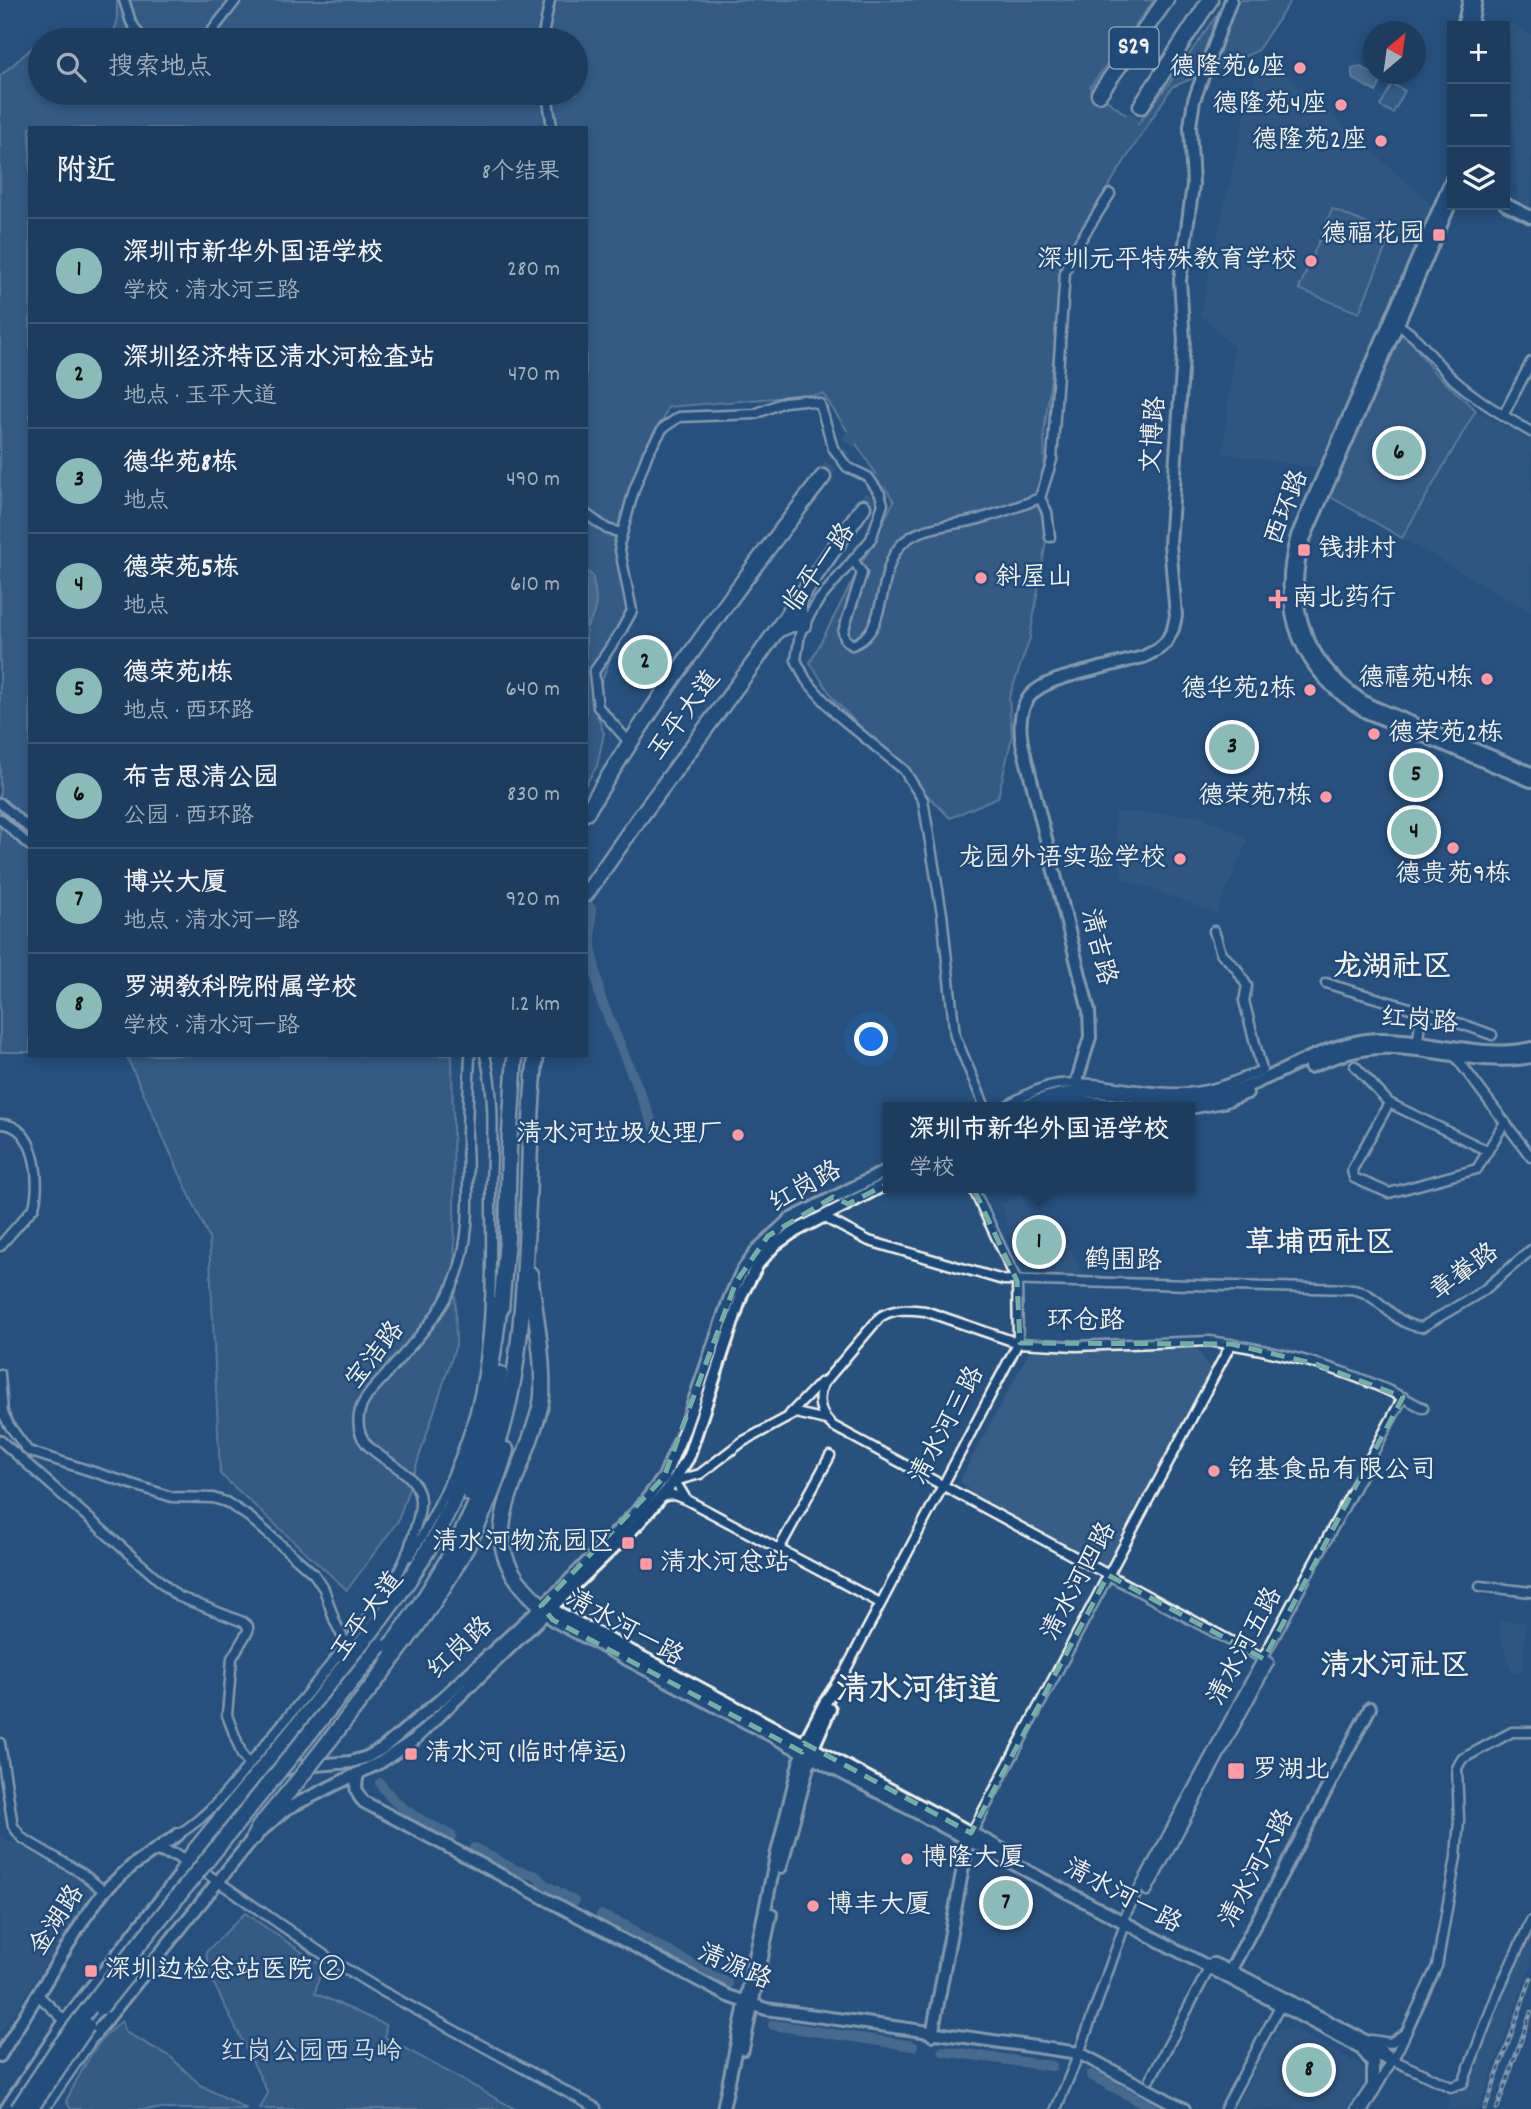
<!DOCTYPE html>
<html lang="zh">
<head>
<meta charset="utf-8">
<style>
  :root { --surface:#1e3d5e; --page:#2b4867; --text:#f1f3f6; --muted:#a1aebc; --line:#3c5673; --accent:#8bbbb9 }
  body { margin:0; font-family:Dekko,"LXGW WenKai TC",sans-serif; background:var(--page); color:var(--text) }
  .controls { position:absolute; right:21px; top:21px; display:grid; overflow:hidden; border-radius:0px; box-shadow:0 4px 10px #0003 }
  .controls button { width:63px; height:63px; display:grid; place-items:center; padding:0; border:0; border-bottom:2px solid var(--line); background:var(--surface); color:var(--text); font:35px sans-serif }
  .compass { position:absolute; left:1363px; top:21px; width:63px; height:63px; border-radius:50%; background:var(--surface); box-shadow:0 4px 10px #0003; rotate:29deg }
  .you { position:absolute; left:872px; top:1040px; width:24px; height:24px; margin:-18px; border:5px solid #fff; border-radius:50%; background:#1a73e8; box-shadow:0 0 0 10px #1a73e833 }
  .badge { display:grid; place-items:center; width:46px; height:46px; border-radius:50%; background:var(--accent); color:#111; font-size:23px; font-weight:700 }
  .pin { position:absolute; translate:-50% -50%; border:4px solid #fff; box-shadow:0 2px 7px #0006 }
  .popup { position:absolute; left:883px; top:1102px; width:312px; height:91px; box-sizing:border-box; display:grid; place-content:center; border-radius:0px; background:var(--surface); filter:drop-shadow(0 2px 5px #0005); font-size:23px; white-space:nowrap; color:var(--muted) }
  .popup b { font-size:26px; color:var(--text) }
  .popup::after { content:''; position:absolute; left:50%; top:100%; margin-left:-14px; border:14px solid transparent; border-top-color:var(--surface) }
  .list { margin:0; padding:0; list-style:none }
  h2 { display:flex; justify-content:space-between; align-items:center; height:91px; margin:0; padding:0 28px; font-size:30px }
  h2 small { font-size:23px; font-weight:400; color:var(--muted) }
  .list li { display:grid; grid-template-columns:46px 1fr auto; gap:21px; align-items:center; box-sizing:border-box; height:105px; padding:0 28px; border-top:2px solid var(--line) }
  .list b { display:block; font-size:26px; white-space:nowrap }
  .list p { margin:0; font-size:23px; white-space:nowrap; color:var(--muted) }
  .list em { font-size:23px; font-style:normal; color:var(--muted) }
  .icon { flex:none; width:38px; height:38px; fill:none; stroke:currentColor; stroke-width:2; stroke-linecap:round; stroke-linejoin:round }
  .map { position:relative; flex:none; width:1531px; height:2109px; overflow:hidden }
  .search { position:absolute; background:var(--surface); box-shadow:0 4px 10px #0003; left:28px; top:28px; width:560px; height:77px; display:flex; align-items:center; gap:18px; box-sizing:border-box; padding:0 24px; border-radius:38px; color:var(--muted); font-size:26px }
  .panel { position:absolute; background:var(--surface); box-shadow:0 4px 10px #0003; left:28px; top:126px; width:560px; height:931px; border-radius:0px }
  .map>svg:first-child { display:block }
</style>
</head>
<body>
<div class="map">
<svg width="1531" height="2109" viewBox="0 0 1531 2109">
  <rect width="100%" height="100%" fill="#28517e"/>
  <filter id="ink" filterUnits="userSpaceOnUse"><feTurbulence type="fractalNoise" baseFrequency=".0143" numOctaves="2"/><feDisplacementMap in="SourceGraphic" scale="14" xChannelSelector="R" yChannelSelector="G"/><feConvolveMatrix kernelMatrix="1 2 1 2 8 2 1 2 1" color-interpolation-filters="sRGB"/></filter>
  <g filter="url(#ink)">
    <g fill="#375d86">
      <path d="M1507,20l24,15v175l-13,-6z"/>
      <path d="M1262,53l171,153 -115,262 -95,-15 11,-106 -34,-32 47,-210z"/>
      <path d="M1476,410l55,31v171l-129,-74z"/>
      <path d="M1113,812l87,3 48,24 -31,74 -94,-34z"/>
      <path d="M1022,1195l12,27 8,5 14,-5 28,54h-31l-4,-3 -10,-16 -22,6 -15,-59z"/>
      <path d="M1196,1346l14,24 -105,197 -130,-70 -15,-17 69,-128z"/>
      <path d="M1500,1621l26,1 -3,49 -10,2 -14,-39z"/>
      <path d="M0,1836l97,49 -97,149z"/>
      <path d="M1531,1927v38l-52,144h-33l6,-16 8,-1 8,-7 28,-79z"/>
      <path d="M1290,2028l71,37 5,11 -19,33h-113l43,-79z"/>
    </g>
    <g fill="#45688e" stroke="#9cacbb" stroke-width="2">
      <path d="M117,0h1037l-64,87 48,37 33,-43 56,-81h64l-34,51 -85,36 -105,164 -23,182 2,108 -16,97 -21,60 3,39 -14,60 -48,21 -115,-117 -25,-38 84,-162 -71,-107 -155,13 -50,129 -1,25 12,48 -36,95 11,29 -7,33 -11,18v-656h-556v924h-30v-976l40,-35v52h536v-53h-466l7,-17z"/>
      <path d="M1392,84l13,7 -12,22 -13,-7z"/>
      <path d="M1332,209l59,25 -32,79 -60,-24z"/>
      <path d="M1400,332l7,4 26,35 43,39 -74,128 -73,-42z"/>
      <path d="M126,1055h326l4,290 -58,176 -51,69 -127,-116 -11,-236z"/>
      <path d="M245,1913l77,53 -7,27 71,32 -1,12 130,72h-255l8,-16 -58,-117 -4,-24z"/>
      <path d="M122,2021l3,11 46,25 29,28 47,24h-176l-5,-8c16,-30 28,-60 56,-80z"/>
    </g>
    <g fill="#6e88a2" stroke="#a4b2be" stroke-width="2">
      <path d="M1359,66l24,13 -7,13 -24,-14v-9z"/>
      <path d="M586,571l6,4c5,21 7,35 -6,53z"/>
    </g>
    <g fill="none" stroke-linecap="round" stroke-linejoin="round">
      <g stroke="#6e88a2" stroke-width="10">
        <path d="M586,902l5,7v36l9,52 57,137"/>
        <path d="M380,1783c20,30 42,37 72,53"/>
        <path d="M474,1848l41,22 21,6 9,9 29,16"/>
        <path d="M601,1915c13,7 29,10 39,21l88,48"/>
        <path d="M773,2025l140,21"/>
        <path d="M943,2051l109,15"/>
        <path d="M1091,2075l64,34"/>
      </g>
      <g stroke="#47698e" stroke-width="14" stroke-dasharray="14 7" stroke-linecap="butt">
        <path d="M823,477l276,-383"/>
        <path d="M863,507l278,-401"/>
      </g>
      <defs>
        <g id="street">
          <path d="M124,0l7,22 12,18"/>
          <path d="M205,40l31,-40"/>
          <path d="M542,40l8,-40"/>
          <path d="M547,93l5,35"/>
          <path d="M1394,323c24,11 40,39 59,56 24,21 51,37 78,53"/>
          <path d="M1503,416l28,-54"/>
          <path d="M586,514l21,15 15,4"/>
          <path d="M1050,537l-3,-25 -7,-14 12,-38 13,-188 6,-17 39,-61"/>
          <path d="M854,561l8,12 -19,59 2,7 7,6c37,-12 25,-71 47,-98 17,-22 55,-21 80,-28 21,-6 41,-13 61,-21"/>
          <path d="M629,742l-31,-35 -4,-35 27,-41 11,-20 -13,-66 15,-55 14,-37 15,-25 16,-11 76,-3 29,-12 20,-2 16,4 13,44 14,19 21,10 12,17 3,10 -12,35 -52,61 -15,24 -4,10 -4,26 10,20 30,34 68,56 19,30 19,114 13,122 30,71"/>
          <path d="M0,803l30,26"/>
          <path d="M0,819l30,27"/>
          <path d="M1326,983c56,18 112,31 166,52"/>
          <path d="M1418,1041l3,-29"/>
          <path d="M1455,1056l76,101"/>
          <path d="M1355,1066l34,37 99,48"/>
          <path d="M1389,1103l-37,67 2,8 35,15 88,-24 28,-47"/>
          <path d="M1005,1107c16,-10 36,-21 55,-23 40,-4 79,10 119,9 30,0 56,-11 83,-23l-18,-69 3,-15 -11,-18 -15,-15 -7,-22"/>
          <path d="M0,1124c36,-1 41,58 34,83l-34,39"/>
          <path d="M823,1217l46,24 134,39 349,9c28,4 41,37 70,38l61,-36 48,-41"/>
          <path d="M0,1374l3,39 6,12 19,26 144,46 41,1 13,4 23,15 65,57 10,15 11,33 11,22"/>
          <path d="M790,1414l30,-31"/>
          <path d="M0,1440l177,156 66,26 5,4v5l-16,27 -5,57 15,40 7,9"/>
          <path d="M663,1496l11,-1 13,5 193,103"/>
          <path d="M686,1499l-11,-18 25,-7 42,-32 54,-29 30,7"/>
          <path d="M779,1549l51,-93"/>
          <path d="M410,1556c34,-55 63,-119 73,-182 10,-61 8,-125 8,-186 1,-45 5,-89 -6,-133"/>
          <path d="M1480,1586l51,6"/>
          <path d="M1264,1659l-431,-233c-13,-11 -17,-26 -10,-42l57,-67c14,-9 29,-8 45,-6l93,32 58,3 133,-5c73,10 150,31 214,67"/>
          <path d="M842,1677l176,-334 -1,-62 -44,-93"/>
          <path d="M0,1743l13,83 9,12 61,36 21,17"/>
          <path d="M179,1834c37,-23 61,-59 89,-93 42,-51 85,-102 123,-156 11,-16 18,-34 23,-53 3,-10 7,-21 6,-32 -3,-41 -68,-38 -61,-85 2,-15 16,-28 26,-39 23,-28 52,-56 67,-89 21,-46 16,-98 15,-147 0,-28 2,-56 3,-85"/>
          <path d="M970,1836l261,-492"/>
          <path d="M197,1867l139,96 46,28 214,117"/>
          <path d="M1147,1891l122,-229"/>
          <path d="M38,1995l27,26"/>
          <path d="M1371,2040l19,3 14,-9"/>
          <path d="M1393,2060l58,27 12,-4 36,-94 32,-68"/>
          <path d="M1151,2078l61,-115"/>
          <path d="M1056,2109l22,-53 47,-132 -1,-7 279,-520"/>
          <path d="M1225,2109l55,-103"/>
          <path d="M1356,2109l19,-28"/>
          <path d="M1364,2109l34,-59 39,-84 19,-109 3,-37 -2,-52 5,-9 50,-27h19"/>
        </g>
        <g id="secondary">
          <path d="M1463,26l6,-26"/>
          <path d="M1471,26l5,-26"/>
          <path d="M1452,179l-155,357c-21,75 3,136 69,176l165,69"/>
          <path d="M1452,200l-148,339c-20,70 3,128 65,166l162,68"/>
          <path d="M1505,204l26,13"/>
          <path d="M1310,1067c28,-12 54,-21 85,-19 46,2 90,18 136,9"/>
          <path d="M1076,1084l14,-47 -1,-26 -67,-268c-9,-52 20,-60 62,-71 20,-5 40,-10 59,-15l14,-7 9,-8 7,-13 3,-13 -6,-72 14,-203 -4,-61 13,-95 -3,-59 4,-26 37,-100"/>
          <path d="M1023,1107c15,-7 29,-12 45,-14 47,-6 93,14 144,4 57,-11 106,-55 165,-58 52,-2 102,21 154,9"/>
          <path d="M1043,1107l33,-6 66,6"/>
          <path d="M1190,1108l33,-6 24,-9"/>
          <path d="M548,1607l461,246"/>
          <path d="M544,1609l9,11 11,6 811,429 18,5"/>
          <path d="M279,1771l14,-4 58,-5 16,-5 16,-9 56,-47 124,-114 76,-78 25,-32 20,-47 46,-133 12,-26 16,-22 31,-29 99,-50"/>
          <path d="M358,1774c-3,12 -3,19 6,28l364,194 38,13 313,44 105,56"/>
          <path d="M155,1850l21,5 14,8"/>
          <path d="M781,1867l32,-119 17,-39"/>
          <path d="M1214,1964l33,15 130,68 11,9"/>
          <path d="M1227,1977l143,-269"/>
          <path d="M932,2035l36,-195"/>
          <path d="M83,2049l171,-212 32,-28 95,-47 33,-22 223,-215 31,-36 20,-31 54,-164 16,-30 17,-19 17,-12 96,-50"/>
          <path d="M743,2049l28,-135"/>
          <path d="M1364,2052l9,11v21"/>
          <path d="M0,2056l84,-137 20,-28 29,-26 46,-31"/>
          <path d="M6,2109l59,-88 121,-154"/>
          <path d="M723,2109l53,-252 28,-114 22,-42 16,-24"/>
        </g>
        <g id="highway">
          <path d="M1099,94l67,-94"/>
          <path d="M1141,106l69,-106"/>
          <path d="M777,630l15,-6h12l-5,-11v-14"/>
          <path d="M586,813c71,-118 152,-228 237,-336"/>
          <path d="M586,894l52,-74 116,-157 109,-156"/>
          <path d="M530,1274c5,39 14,83 12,122 -1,14 -7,28 -11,41 -24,69 -56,111 10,168"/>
          <path d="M501,1309l6,-70 2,-91 6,-93"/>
          <path d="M470,1494l23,-75 7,-45"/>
          <path d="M386,1652c49,-64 90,-134 113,-211 23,-75 25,-158 29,-237 2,-50 2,-99 8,-149"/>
          <path d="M369,1690c59,-76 111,-147 137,-240"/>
          <path d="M254,1837l5,-10 37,-44"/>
          <path d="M182,1872l11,-19c52,-64 104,-126 154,-190 40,-51 79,-101 105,-160 29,-65 40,-132 48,-201"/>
          <path d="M41,2109l45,-66"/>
        </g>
      </defs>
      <use href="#street" stroke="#f4f1e8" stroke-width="13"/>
      <use href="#secondary" stroke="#f4f1e8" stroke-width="16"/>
      <use href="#highway" stroke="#f4f1e8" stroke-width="19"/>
      <use href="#street" stroke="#1f4a7a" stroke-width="8"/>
      <use href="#secondary" stroke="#1f4a7a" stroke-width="10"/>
      <use href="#highway" stroke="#1f4a7a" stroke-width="14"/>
      <defs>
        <g id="rail">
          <path d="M1485,2109l46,-131"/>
          <path d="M1497,2109l34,-97"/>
        </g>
      </defs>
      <use href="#rail" stroke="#f4f1e8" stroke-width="4.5"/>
      <use href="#rail" stroke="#1f4a7a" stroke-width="2" stroke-dasharray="5" stroke-linecap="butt"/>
      <defs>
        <g id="highway-bridge">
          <path d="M296,1783l73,-93"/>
          <path d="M101,2007l33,-41"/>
          <path d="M18,2109l39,-59 54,-71 269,-333"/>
          <path d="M30,2109l57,-83"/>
        </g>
      </defs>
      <use href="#highway-bridge" stroke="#f4f1e8" stroke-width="19" stroke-linecap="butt"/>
      <use href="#highway-bridge" stroke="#1f4a7a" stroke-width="14"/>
    </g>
  </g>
  <path d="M0 0H1531V2109H0ZM955,1149l62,132 3,62 211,1 85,20 87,33 -139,262 -156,-84 -137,258 -167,-90 -2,9 -249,-132 -12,-14 123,-129 72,-195 32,-46 65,-39 15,7z" fill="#28517e" fill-opacity=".55" fill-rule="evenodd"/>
  <path fill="none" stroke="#76ada5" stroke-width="5" stroke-dasharray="14 9" stroke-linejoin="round" d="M955,1149l62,132 3,62 211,1 85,20 87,33 -139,262 -156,-84 -137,258 -167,-90 -2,9 -249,-132 -12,-14 123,-129 72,-195 32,-46 65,-39 15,7z"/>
  <g fill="#ff9aa2" stroke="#1f4a7a" stroke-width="2.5">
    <circle cx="1300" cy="68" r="7"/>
    <circle cx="1341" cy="105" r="7"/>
    <circle cx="1381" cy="141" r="7"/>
    <rect x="1432" y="228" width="14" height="14" rx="3.5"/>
    <circle cx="1311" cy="261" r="7"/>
    <rect x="1297" y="543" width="14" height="14" rx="3.5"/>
    <circle cx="981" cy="578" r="7"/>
    <path d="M1274.5 588.5h7v7h7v7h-7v7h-7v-7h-7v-7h7z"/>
    <circle cx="1487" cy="679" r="7"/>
    <circle cx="1310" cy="690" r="7"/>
    <circle cx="1374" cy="734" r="7"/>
    <circle cx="1326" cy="797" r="7"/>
    <circle cx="1453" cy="848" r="7"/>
    <circle cx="1180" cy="859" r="7"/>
    <circle cx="738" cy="1135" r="7"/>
    <circle cx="1214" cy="1471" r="7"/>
    <rect x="621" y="1536" width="14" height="14" rx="3.5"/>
    <rect x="639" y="1557" width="14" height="14" rx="3.5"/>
    <rect x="404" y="1747" width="14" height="14" rx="3.5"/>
    <rect x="1227" y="1762" width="18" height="18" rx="3.5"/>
    <circle cx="907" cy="1859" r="7"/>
    <circle cx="813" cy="1906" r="7"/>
    <rect x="84" y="1964" width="14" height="14" rx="3.5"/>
  </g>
  <g text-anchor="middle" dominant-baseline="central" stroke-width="5" stroke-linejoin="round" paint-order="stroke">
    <rect fill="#1f4a7a" stroke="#b4bfc7" stroke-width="2" x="1109.5" y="27.5" width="49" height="41" rx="5"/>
    <g font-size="24" font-weight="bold" fill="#f4f1e8">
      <text x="1134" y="48">S29</text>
    </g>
    <g font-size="26" fill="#f4f1e8" stroke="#1f4a7a" text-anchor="end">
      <text x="1286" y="68">德隆苑6座</text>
      <text x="1327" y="105">德隆苑4座</text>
      <text x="1367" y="141">德隆苑2座</text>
      <text x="1425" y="235">德福花园</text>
      <text x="1297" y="261">深圳元平特殊教育学校</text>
      <text x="1318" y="550" text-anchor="start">钱排村</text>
      <text x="995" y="578" text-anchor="start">斜屋山</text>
      <text x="1292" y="599" text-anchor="start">南北药行</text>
      <text x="1473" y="679">德禧苑4栋</text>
      <text x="1296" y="690">德华苑2栋</text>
      <text x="1388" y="734" text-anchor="start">德荣苑2栋</text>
      <text x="1312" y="797">德荣苑7栋</text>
      <text x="1166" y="859">龙园外语实验学校</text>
      <text x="1453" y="875" text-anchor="middle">德贵苑9栋</text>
      <text x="724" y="1135">清水河垃圾处理厂</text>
      <text x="1228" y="1471" text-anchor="start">铭基食品有限公司</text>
      <text x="614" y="1543">清水河物流园区</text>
      <text x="660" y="1564" text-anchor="start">清水河总站</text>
      <text x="425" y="1754" text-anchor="start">清水河 (临时停运)</text>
      <text x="1252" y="1771" text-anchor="start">罗湖北</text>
      <text x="921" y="1859" text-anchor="start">博隆大厦</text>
      <text x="827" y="1906" text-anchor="start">博丰大厦</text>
      <text x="105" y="1971" text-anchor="start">深圳边检总站医院 ②</text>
    </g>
    <g font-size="26" fill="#f4f1e8" stroke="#1f4a7a">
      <text transform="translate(1155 435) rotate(-86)">文博路</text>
      <text transform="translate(1288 508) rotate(-69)">西环路</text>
      <text transform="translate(820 569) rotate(-54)">临平一路</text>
      <text transform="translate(685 716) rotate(-54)">玉平大道</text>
      <text transform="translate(1097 947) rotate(76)">清吉路</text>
      <text transform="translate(1419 1022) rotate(5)">红岗路</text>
      <text transform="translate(806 1188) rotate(-29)">红岗路</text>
      <text transform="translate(1123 1262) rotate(1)">鹤围路</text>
      <text transform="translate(1465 1273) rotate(-36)">章輋路</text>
      <text x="1086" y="1322">环仓路</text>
      <text transform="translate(376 1356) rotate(-52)">宝洁路</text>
      <text transform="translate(948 1426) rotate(-62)">清水河三路</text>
      <text transform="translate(1080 1582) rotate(-62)">清水河四路</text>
      <text transform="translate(368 1617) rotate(-54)">玉平大道</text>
      <text transform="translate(624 1629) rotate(29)">清水河一路</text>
      <text transform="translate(1246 1647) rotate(-62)">清水河五路</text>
      <text transform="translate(461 1649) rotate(-43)">红岗路</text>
      <text transform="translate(1258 1869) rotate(-62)">清水河六路</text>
      <text transform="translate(1122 1897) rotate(28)">清水河一路</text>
      <text transform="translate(58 1921) rotate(-57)">金湖路</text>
      <text transform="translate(734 1968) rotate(23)">清源路</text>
    </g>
    <g font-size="26" fill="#dadcda" stroke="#1f4a7a">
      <text x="311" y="2053">红岗公园西马岭</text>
    </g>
    <g font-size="30" font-weight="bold" fill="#f4f1e8" stroke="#1f4a7a">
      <text x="1392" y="969">龙湖社区</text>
      <text x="1320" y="1245">草埔西社区</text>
      <text x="1395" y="1668">清水河社区</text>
    </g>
    <g font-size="33" font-weight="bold" fill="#f4f1e8" stroke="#1f4a7a">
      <text x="918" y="1692">清水河街道</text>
    </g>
  </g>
</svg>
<div class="controls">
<button>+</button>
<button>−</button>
<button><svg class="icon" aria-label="layers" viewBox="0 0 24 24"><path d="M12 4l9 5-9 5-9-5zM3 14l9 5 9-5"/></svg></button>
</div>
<svg class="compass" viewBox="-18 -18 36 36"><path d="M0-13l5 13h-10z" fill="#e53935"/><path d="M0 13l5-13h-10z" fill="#a1aebc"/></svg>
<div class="you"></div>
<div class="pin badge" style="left:1039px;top:1242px">1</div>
<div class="popup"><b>深圳市新华外国语学校</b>学校</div>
<div class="pin badge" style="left:645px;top:662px">2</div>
<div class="pin badge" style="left:1232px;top:747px">3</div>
<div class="pin badge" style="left:1414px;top:832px">4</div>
<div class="pin badge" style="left:1416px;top:775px">5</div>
<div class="pin badge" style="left:1399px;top:453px">6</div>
<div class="pin badge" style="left:1006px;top:1903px">7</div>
<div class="pin badge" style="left:1309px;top:2070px">8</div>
<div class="search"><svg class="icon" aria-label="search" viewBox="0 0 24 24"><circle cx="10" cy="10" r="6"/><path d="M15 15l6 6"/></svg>搜索地点</div>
<section class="panel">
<h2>附近<small>8个结果</small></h2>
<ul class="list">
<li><span class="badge">1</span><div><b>深圳市新华外国语学校</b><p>学校 · 清水河三路</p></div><em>280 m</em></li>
<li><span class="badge">2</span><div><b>深圳经济特区清水河检查站</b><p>地点 · 玉平大道</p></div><em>470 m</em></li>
<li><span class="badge">3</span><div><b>德华苑8栋</b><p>地点</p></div><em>490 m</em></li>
<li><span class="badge">4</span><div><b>德荣苑5栋</b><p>地点</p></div><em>610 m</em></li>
<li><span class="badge">5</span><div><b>德荣苑1栋</b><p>地点 · 西环路</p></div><em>640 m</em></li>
<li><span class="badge">6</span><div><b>布吉思清公园</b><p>公园 · 西环路</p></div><em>830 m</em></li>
<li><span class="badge">7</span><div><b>博兴大厦</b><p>地点 · 清水河一路</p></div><em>920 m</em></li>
<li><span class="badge">8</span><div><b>罗湖教科院附属学校</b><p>学校 · 清水河一路</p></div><em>1.2 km</em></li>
</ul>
</section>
</div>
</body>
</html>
